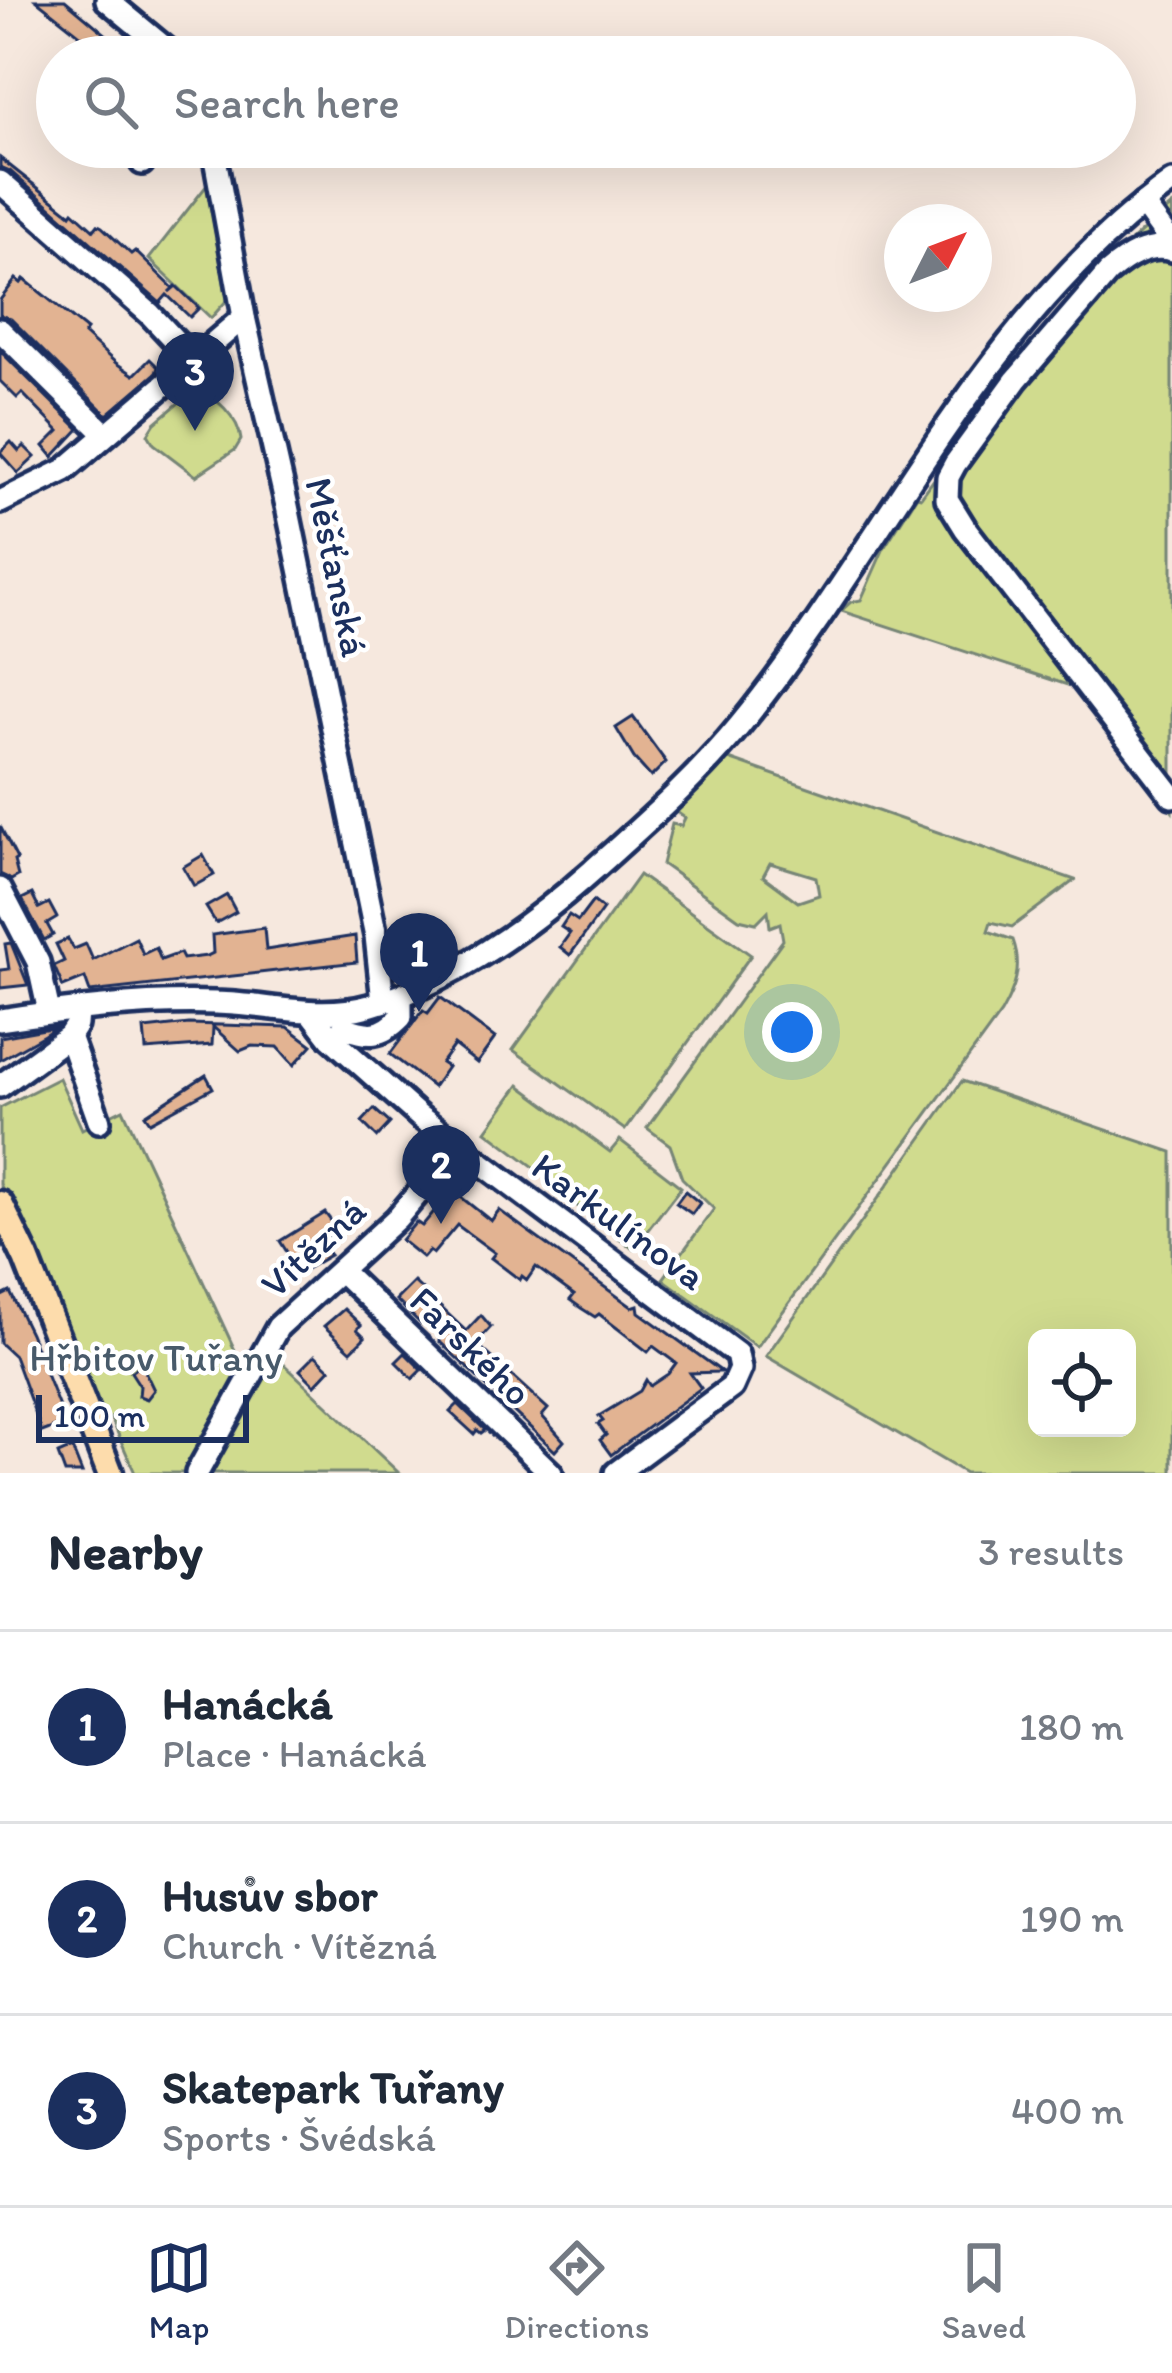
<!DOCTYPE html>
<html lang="en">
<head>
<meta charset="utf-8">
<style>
  :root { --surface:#fff; --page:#f6f6f7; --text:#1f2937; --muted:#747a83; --line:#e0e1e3; --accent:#1b2f5e }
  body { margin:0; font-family:Itim,sans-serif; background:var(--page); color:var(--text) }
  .controls { position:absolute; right:36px; bottom:36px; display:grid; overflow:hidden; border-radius:18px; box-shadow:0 12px 48px #0002 }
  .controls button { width:108px; height:108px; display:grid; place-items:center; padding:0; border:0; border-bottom:3px solid var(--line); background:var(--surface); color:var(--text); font:60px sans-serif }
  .compass { position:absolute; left:884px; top:204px; width:108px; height:108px; border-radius:50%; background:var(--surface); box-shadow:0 12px 48px #0002; rotate:48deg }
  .scale { position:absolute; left:36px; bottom:30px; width:213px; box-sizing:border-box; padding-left:12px; border:6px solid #1b2f5e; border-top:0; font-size:33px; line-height:42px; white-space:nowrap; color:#1b2f5e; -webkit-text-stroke:9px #fff; paint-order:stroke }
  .you { position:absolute; left:792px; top:1032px; width:42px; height:42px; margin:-30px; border:9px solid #fff; border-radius:50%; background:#1a73e8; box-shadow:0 0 0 18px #1a73e833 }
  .badge { display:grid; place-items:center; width:78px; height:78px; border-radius:50%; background:var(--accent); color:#fff; font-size:39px; font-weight:700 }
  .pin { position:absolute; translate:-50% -99px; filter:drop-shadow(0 3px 6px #0008) }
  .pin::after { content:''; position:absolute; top:63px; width:42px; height:36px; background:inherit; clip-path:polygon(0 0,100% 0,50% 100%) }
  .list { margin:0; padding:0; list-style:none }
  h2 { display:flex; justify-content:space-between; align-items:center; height:156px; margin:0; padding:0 48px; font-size:51px }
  h2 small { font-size:39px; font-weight:400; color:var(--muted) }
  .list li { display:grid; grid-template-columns:78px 1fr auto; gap:36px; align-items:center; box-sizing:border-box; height:192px; padding:0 48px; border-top:3px solid var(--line) }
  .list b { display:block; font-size:45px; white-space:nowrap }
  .list p { margin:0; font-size:39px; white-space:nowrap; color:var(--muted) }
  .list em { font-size:39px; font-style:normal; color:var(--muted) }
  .icon { flex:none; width:66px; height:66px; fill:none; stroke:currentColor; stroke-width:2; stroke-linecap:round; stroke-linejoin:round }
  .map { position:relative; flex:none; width:1172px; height:1473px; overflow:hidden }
  .search { position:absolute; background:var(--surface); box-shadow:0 12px 48px #0002; left:36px; right:36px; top:36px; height:132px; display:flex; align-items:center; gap:30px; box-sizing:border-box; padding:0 42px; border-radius:66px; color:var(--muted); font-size:45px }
  .sheet { height:732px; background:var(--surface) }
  nav { display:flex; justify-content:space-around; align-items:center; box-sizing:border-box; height:168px; border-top:3px solid var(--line); background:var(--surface); font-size:33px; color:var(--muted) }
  nav a { display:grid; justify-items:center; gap:6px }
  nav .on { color:var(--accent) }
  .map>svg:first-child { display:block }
</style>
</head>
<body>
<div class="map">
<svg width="1172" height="1473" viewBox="0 0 1172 1473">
  <rect width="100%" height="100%" fill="#f6e8de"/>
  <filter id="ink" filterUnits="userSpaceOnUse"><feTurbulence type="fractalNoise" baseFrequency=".00833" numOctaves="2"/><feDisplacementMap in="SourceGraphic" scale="24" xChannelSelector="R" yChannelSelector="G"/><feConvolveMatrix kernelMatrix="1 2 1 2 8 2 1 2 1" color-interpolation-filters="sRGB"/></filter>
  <g filter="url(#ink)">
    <g fill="#d0db8e" stroke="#768576" stroke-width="3" fill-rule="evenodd">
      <path d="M207,185l20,115 -16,18 -62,-59z"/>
      <path d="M1172,206v605l-92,-122 -239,-78 10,-9 10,-2 23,-52 33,-52 4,1c76,-104 149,-210 251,-291z"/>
      <path d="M194,390c21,3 45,29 47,50l-6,10 -39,26 -42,-32 -6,-10 7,-11z"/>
      <path d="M726,758l349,122 -63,47 -21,-5 -3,9 25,9c10,28 2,48 -12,73l-244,334 -94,-68 51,-70 -32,-31 -12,-33 -23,-17 136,-188 -3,-17 -10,4 -2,-16 -12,12 -17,-4 -77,-55 10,-40 9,2 4,-8 -10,-7zM770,863l46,14 3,18 -21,7 -35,-26z"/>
      <path d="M639,875l112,80 -126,175 -112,-80z"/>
      <path d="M59,1078l23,51 41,-20 123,265 -54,99h-57l-24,-55 -11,4 -64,-167 -36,-71v-76z"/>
      <path d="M962,1081l210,71v321h-207l-199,-117zM1037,1338h90v90h-90z"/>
      <path d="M519,1085l91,67 10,-12 61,47 -48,62 -61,-47 2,-5 -88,-66z"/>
      <path d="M272,1353l127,120h-198z"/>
    </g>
    <g fill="#e2b392" stroke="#1b2f5e" stroke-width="3">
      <path d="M36,0h29l68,57h-41l6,-8z"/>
      <path d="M0,158l71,56 2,-3 21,19 4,-5 4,2 29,27 4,-3 38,37 -4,4 7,-6 23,22 -9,9 -23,-22 -7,8 -150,-132 -10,-4z"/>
      <path d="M16,279l5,4 3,-4 63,51 -3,4 32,29 18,12 16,-16 8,8 -2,6 -49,42 -96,-96 -11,-4v-15z"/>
      <path d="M0,351l79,78 -26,28 -9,-11 15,-15 -37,-38 -5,5 -17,-17z"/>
      <path d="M11,442l8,9 5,-5 11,11 -17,16 -18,-20z"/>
      <path d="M633,717l33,45 -15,15 -17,-19 -18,-30z"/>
      <path d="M0,826l17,33 -3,2 4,15 -7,4 -11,-6z"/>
      <path d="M203,855l11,20 -20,11 -11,-19z"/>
      <path d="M32,894l7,14 10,-5 8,15 -10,6 6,11 -9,5 -22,-41z"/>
      <path d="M227,895l9,17 -20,11 -10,-16z"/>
      <path d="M593,901l10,8 -33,46 -10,-8 10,-14 -9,-6 8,-12 9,6z"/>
      <path d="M264,928l2,22 89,-14 2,26 -267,30 -5,-14 -22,9 -9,-21 10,-5 -8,-17 12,-5 6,10 12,-5 7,16 43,-22 7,16 13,-6 5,12 19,-7 3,6 24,-3 6,-3 -1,-18z"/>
      <path d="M11,943l17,42 -28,3v-18l9,-1 -4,-25z"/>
      <path d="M440,997l55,41 -18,25 -23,-18 -13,18 6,4 -14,20 -43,-33 33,-44 5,3z"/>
      <path d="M189,1024l99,3 24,18 -18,20 -16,-18 -26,-1 -12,5 -27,-24 -1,18 -66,5 -2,-21z"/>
      <path d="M56,1027l-12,8 -44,25v-23z"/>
      <path d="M206,1075l7,13 -63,34 -5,-7z"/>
      <path d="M374,1109l16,14 -13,14 -15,-15z"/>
      <path d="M452,1190l39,31 8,-11 133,97 6,-2 1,7 83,60 -32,1 11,15 -90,67 -11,-15 6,-5 -8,-11 5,-3 -4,-5 41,-25 6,-11 4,6 18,-12 8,-11 -23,-17 -5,6 -49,-38 -4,3 -14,-9 -11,-8 4,-5 -38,-28 -9,13 -5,-4 -2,4 -29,-22 4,-5 -38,-28 -24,29 -4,-3 -6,7 -22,-18 15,-18 6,4z"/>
      <path d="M685,1191l15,12 -8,11 -16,-11z"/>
      <path d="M325,1213l13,17 -18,13 10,12 -24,14 -6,-10 -6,4 -14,-22z"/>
      <path d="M414,1282l52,49 15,-16 10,12 -15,16 72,66 -6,7 22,25 -9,10 -116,-110 2,-4 -17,-16 -3,3 -25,-24z"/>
      <path d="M10,1292l20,41 32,82 1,9 -21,8 -28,-76 -14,-13v-46z"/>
      <path d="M344,1309l17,16 -4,4 8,8 -14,14 -27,-25z"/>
      <path d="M405,1353l17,17 -9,9 -17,-17z"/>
      <path d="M315,1355l15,14 -15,16 -15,-15z"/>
      <path d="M141,1363l13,27 -7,9 -8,-3 1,-10 -9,-14z"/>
      <path d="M458,1404l27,26 -4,3 -4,-3 -3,4 -24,-22z"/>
      <path d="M72,1448l10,25h-17l-7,-19z"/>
    </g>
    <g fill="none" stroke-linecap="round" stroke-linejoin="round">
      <defs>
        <g id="minor">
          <path d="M107,0l69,57"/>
          <path d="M213,147l31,170 43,189 89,430 7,66"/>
          <path d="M142,163l12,-16"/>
          <path d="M0,182l150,132 42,45"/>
          <path d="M1143,204l29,40"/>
          <path d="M1172,250c-24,-7 -45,7 -64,23l-92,107 -61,84 -7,13 -1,22 18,29 207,268"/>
          <path d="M0,330l104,103"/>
          <path d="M0,502l65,-32 179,-153"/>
          <path d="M0,889l38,73 11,50"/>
          <path d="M311,1012l20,26 89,79 317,237 3,15 -8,18 -116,86"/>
          <path d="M0,1020c70,-11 145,-20 216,-17 51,1 103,17 153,3 83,-23 159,-78 223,-135 51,-46 104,-92 148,-146 145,-178 241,-406 432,-543"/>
          <path d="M343,1027c26,9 38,11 58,-10v-21"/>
          <path d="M69,1036l30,85"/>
          <path d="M0,1086l69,-50 7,-11 1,-14"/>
          <path d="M341,1271l210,202"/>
          <path d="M197,1473l81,-146 119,-109 61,-72"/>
        </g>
        <path id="major" d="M0,1204l26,54 84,215"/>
      </defs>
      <use href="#minor" stroke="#1b2f5e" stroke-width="30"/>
      <use href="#major" stroke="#1b2f5e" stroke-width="33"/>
      <use href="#minor" stroke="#fff" stroke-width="21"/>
      <use href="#major" stroke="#fddcac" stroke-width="24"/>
    </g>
  </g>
  <g text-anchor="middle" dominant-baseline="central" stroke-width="9" stroke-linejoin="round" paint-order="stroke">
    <g font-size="39" fill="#1b2f5e" stroke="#fff">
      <text transform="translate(337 567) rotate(78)">Měšťanská</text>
      <text transform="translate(619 1221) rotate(36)">Karkulínova</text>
      <text transform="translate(313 1247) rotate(-43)">Vítězná</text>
      <text transform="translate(471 1346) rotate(44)">Farského</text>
    </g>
    <g font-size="39" fill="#485a6a" stroke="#fff">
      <text x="156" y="1357">Hřbitov Tuřany</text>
    </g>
  </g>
</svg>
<div class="controls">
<button><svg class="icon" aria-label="locate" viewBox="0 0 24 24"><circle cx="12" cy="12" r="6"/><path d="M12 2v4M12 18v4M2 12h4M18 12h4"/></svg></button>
</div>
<svg class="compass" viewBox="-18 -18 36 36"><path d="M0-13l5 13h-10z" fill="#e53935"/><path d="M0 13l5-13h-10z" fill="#747a83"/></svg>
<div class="scale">100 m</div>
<div class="you"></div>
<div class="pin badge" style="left:419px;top:1012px">1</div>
<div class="pin badge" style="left:441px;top:1224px">2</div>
<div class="pin badge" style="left:195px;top:431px">3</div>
<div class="search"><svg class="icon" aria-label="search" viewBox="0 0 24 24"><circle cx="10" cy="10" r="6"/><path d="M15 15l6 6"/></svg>Search here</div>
</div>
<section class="sheet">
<h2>Nearby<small>3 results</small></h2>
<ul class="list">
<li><span class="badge">1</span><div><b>Hanácká</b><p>Place · Hanácká</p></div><em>180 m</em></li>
<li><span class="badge">2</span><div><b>Husův sbor</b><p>Church · Vítězná</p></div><em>190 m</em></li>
<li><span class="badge">3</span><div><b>Skatepark Tuřany</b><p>Sports · Švédská</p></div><em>400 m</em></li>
</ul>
</section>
<nav>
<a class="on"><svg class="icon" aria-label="map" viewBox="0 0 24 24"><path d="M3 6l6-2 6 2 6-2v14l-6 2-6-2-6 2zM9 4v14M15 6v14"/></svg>Map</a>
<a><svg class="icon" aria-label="directions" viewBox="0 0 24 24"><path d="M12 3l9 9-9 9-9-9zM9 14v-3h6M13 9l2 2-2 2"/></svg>Directions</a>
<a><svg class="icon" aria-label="saved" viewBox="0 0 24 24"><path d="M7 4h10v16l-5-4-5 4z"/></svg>Saved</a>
</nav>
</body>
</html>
